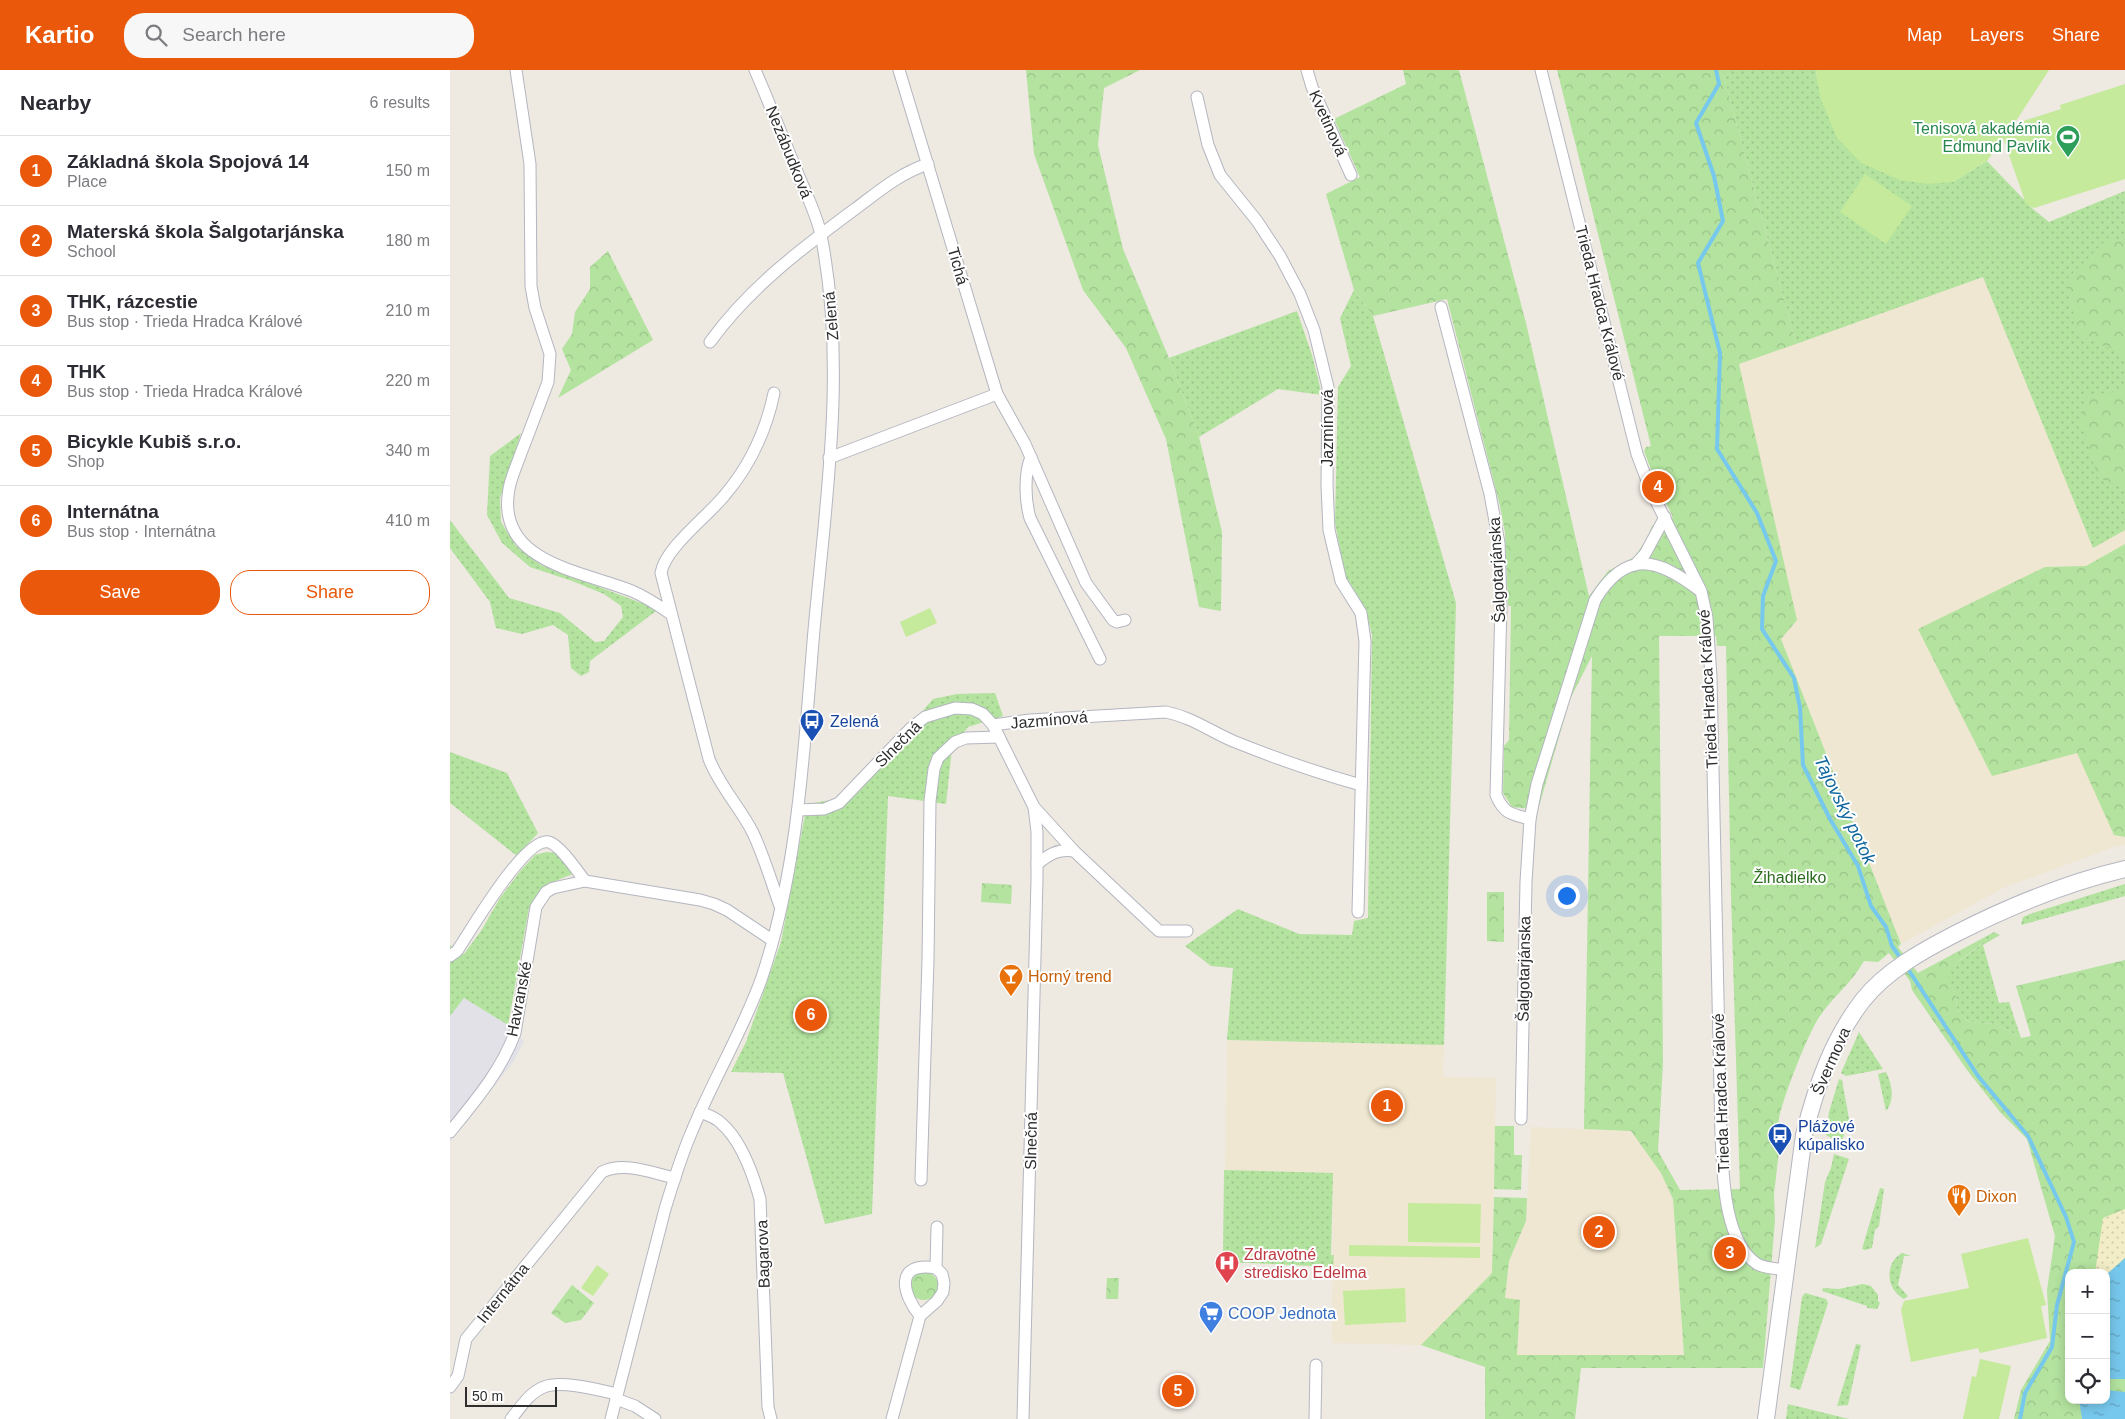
<!DOCTYPE html>
<html lang="en">
<head>
<meta charset="utf-8">
<style>
  :root { --surface:#fff; --page:#f7f7f7; --text:#2b2b33; --muted:#7c7c81; --line:#e1e1e2; --accent:#ea580c }
  body { margin:0; font-family:Helvetica,sans-serif; background:var(--page); color:var(--text) }
  .controls { position:absolute; right:15px; bottom:15px; display:grid; overflow:hidden; border-radius:10px; box-shadow:0 2px 12px #0003 }
  .controls button { width:45px; height:45px; display:grid; place-items:center; padding:0; border:0; border-bottom:1px solid var(--line); background:var(--surface); color:var(--text); font:25px sans-serif }
  .scale { position:absolute; left:15px; bottom:12px; width:92px; box-sizing:border-box; padding-left:5px; border:2px solid #2e2e2e; border-top:0; font-size:14px; line-height:18px; white-space:nowrap; color:#2e2e2e; -webkit-text-stroke:4px #fff; paint-order:stroke }
  .you { position:absolute; left:1116px; top:825px; width:18px; height:18px; margin:-12px; border:4px solid #fff; border-radius:50%; background:#1a73e8; box-shadow:0 0 0 8px #1a73e833 }
  .badge { display:grid; place-items:center; width:32px; height:32px; border-radius:50%; background:var(--accent); color:#fff; font-size:16px; font-weight:700 }
  .pin { position:absolute; translate:-50% -50%; border:2px solid #fff; box-shadow:0 1px 5px #0006 }
  .list { margin:0; padding:0; list-style:none }
  h2 { display:flex; justify-content:space-between; align-items:center; height:65px; margin:0; padding:0 20px; font-size:21px }
  h2 small { font-size:16px; font-weight:400; color:var(--muted) }
  .list li { display:grid; grid-template-columns:32px 1fr auto; gap:15px; align-items:center; box-sizing:border-box; height:70px; padding:0 20px; border-top:1px solid var(--line) }
  .list b { display:block; font-size:19px; white-space:nowrap }
  .list p { margin:0; font-size:16px; white-space:nowrap; color:var(--muted) }
  .list em { font-size:16px; font-style:normal; color:var(--muted) }
  .actions { display:flex; gap:10px; padding:15px 20px }
  .actions a { flex:1; padding:11px 0; border:1px solid var(--accent); border-radius:20px; text-align:center; font-size:18px; color:var(--accent) }
  .actions .main { background:var(--accent); color:#fff }
  .icon { flex:none; width:28px; height:28px; fill:none; stroke:currentColor; stroke-width:2; stroke-linecap:round; stroke-linejoin:round }
  .map { position:relative; flex:none; width:1675px; height:1349px; overflow:hidden }
  header { display:flex; align-items:center; gap:30px; box-sizing:border-box; height:70px; padding:0 25px; background:var(--accent); color:#fff }
  header strong { font-size:24px }
  nav { display:flex; gap:28px; margin-inline-start:auto; font-size:18px }
  .search { width:350px; height:45px; background:var(--page); display:flex; align-items:center; gap:12px; box-sizing:border-box; padding:0 18px; border-radius:20px; color:var(--muted); font-size:19px }
  main { display:flex }
  aside { flex:1; background:var(--surface) }
  .map>svg:first-child { display:block }
</style>
</head>
<body>
<header>
<strong>Kartio</strong>
<div class="search"><svg class="icon" aria-label="search" viewBox="0 0 24 24"><circle cx="10" cy="10" r="6"/><path d="M15 15l6 6"/></svg>Search here</div>
<nav><a>Map</a><a>Layers</a><a>Share</a></nav>
</header>
<main>
<aside>
<h2>Nearby<small>6 results</small></h2>
<ul class="list">
<li><span class="badge">1</span><div><b>Základná škola Spojová 14</b><p>Place</p></div><em>150 m</em></li>
<li><span class="badge">2</span><div><b>Materská škola Šalgotarjánska</b><p>School</p></div><em>180 m</em></li>
<li><span class="badge">3</span><div><b>THK, rázcestie</b><p>Bus stop · Trieda Hradca Králové</p></div><em>210 m</em></li>
<li><span class="badge">4</span><div><b>THK</b><p>Bus stop · Trieda Hradca Králové</p></div><em>220 m</em></li>
<li><span class="badge">5</span><div><b>Bicykle Kubiš s.r.o.</b><p>Shop</p></div><em>340 m</em></li>
<li><span class="badge">6</span><div><b>Internátna</b><p>Bus stop · Internátna</p></div><em>410 m</em></li>
</ul>
<div class="actions"><a class="main">Save</a><a>Share</a></div>
</aside>
<div class="map">
<svg width="1675" height="1349" viewBox="0 0 1675 1349">
  <defs>
    <pattern id="grass-dots" width="8" height="8" patternUnits="userSpaceOnUse" patternTransform="scale(1.25)"><rect width="8" height="8" fill="#b3e39f"/><path d="M2 2h.1M6 6h.1" fill="none" stroke="#9ac389" stroke-width="1.8" stroke-linecap="round"/></pattern>
    <pattern id="forest-crowns" width="20" height="18" patternUnits="userSpaceOnUse" patternTransform="scale(1.25)"><rect width="20" height="18" fill="#b3e39f"/><path d="M2 6a3 3 0 1 1 6 0M12 15a3 3 0 1 1 6 0" fill="none" stroke="#9ac389"/></pattern>
    <pattern id="sand-dots" width="8" height="8" patternUnits="userSpaceOnUse" patternTransform="scale(1.25)"><rect width="8" height="8" fill="#f2edc6"/><path d="M2 2h.1M6 6h.1" fill="none" stroke="#d0ccaa" stroke-width="1.8" stroke-linecap="round"/></pattern>
    <pattern id="water-ripples" width="26" height="14" patternUnits="userSpaceOnUse" patternTransform="scale(1.25)"><rect width="26" height="14" fill="#77c8ed"/><path d="M2 4q2-2 4 0t4 0M15 11q2-2 4 0t4 0" fill="none" stroke="#62a3c0"/></pattern>
  </defs>
  <rect width="100%" height="100%" fill="#eee9e1"/>
  <path fill="#e3e1e8" d="M14,928l44,27 16,16 -10,20 -64,81v-126z"/>
  <g fill="#efe7d1">
    <path d="M1533,207l110,270 32,-17v315l-11,2 -111,41 -102,56 -120,-305 -42,-275z"/>
    <path d="M777,970l217,5 -1,32 53,1 -4,195 -71,72 -89,-2 1,-170 -108,-3z"/>
    <path d="M1081,1057l100,4 30,42 12,26 11,157 -167,-1 3,-55 -15,-1 4,-38 17,-40z"/>
  </g>
  <g fill="url(#grass-dots)">
    <path d="M1272,0h95l-1,6 137,106 34,-21 46,48 16,13 76,-31v339l-32,18 -110,-271 -187,67z"/>
    <path d="M904,220l19,26 83,287 -12,442 -217,-5 6,-72 -22,-2 -26,-20 53,-37 61,25 53,1 2,-14 14,-3 4,-283 -6,-25 -21,-35 -10,-52 3,-136 13,-21 -11,-48z"/>
    <path d="M847,241l15,44 10,40 -44,-6 -79,48 -30,-79z"/>
    <path d="M71,363l-21,65 1,24 15,24 25,19 103,39 12,7 -66,50 -1,11 -8,4 -10,-8 -3,-33 -15,-10 -31,9 -26,-6 -6,-26 -40,-54v-28l59,78 51,15 35,29 9,-1 19,-24 -2,-11 -17,-12 -32,-13 -42,-14 -28,-24 -15,-28 3,-59z"/>
    <path d="M545,623l8,23 -35,11 -16,21 -6,56 -58,-8 -16,418 -47,10 -42,-151 -52,-1 15,-30 35,-100 26,-138 42,-7 84,-98 24,-5z"/>
    <path d="M0,682l57,21 31,60 -21,23 -67,-53z"/>
    <path d="M97,782l9,1 17,21c-22,8 -32,13 -44,34l-21,117 -44,-27 -14,18v-71l14,9 17,-23 19,-33 22,-29 13,-14z"/>
    <path d="M1675,814v12l-104,29 2,-8 7,-3z"/>
    <path d="M1544,862l6,3 -17,10 16,58 10,-1 12,36 -24,-14 -28,-2 -12,-13 -1,-14 -10,-21c9,-14 28,-21 39,-34v-3z"/>
    <path d="M1409,962l24,37 -37,7 -5,-3z"/>
    <path d="M1436,1002c6,12 9,28 0,39l-8,-37z"/>
    <path d="M1389,1009l3,1 7,39 -9,28 -5,-1 -2,-7 -7,-4 3,-23z"/>
    <path d="M1384,1084l15,5 -28,85 -6,4 10,-66 6,-14z"/>
    <path d="M774,1100l109,3 -2,82h3l-1,12 -105,-5 -5,-7z"/>
    <path d="M1430,1118l4,1 -5,37 -4,4 -3,18 -7,2 -3,-1z"/>
    <path d="M1452,1183l9,3h-7l-6,29 10,11 -4,3c-18,-9 -20,-36 -2,-46z"/>
    <path d="M1413,1214l8,2 7,9v6l2,2 -3,6 -10,-1v-2l-45,-15 1,-3 16,1z"/>
    <path d="M1355,1223l21,6 2,4 -28,87 -10,-3 12,-90z"/>
    <path d="M1406,1274l5,1 -13,60 -11,1z"/>
    <path d="M1338,1334l57,14 4,1h-63z"/>
  </g>
  <g fill="url(#forest-crowns)" fill-rule="evenodd">
    <path d="M576,0h114l-36,18 -6,57 25,104 46,109 30,79 23,95 -1,79 -22,-4 -33,-168 -40,-91 -43,-58 -49,-136z"/>
    <path d="M953,0h56l67,253 63,273 19,-25 26,-14 11,-15 7,-16 21,-9 -17,-34 -12,-32 2,-4 5,-1 -94,-376h165l74,274 -57,20 58,256 -16,19 120,305 -3,3 20,26 67,-36v3c-11,12 -30,20 -38,34l9,21 1,14 12,13 28,2 24,14 10,-2 -15,-50 109,-26v459h-111l7,-29 29,-49 -3,-51 8,-54 -28,-97 -27,-27 -33,-42 -55,-80 -2,-9 -21,-28 -11,9 -14,-1c-12,22 -33,37 -46,58 -10,15 -41,92 -40,108 0,1 2,6 3,7l-7,60 1,26 -12,148h-182l-6,51h-90v-52l-64,-22 71,-72 2,-76 33,1 -1,23 -17,40 -4,37 15,2 -3,55h167l-11,-156 -12,-26 -30,-42 -47,-2 8,-473 -22,43 -32,111 -26,-3 -9,-14 1,-47 5,-6 2,-134h-3l-3,-73 -5,-27 -53,-207 -74,17 -19,-26 -28,-96 34,-17 -26,-58 72,-35zM1209,566h57l1,10h9l5,251 9,292 -60,1 -22,-39 5,-88zM1619,1203h37v127h-37z"/>
    <path d="M1659,167l16,5v114l-47,-22 -12,-54z"/>
    <path d="M158,181l45,89 -95,58 13,-28 -9,-21 10,-15 3,-22 15,-23v-22z"/>
    <path d="M1675,320v98l-27,-10 -17,-56 6,-26z"/>
    <path d="M1675,474v293l-11,-2 -37,-82 -85,23 -74,-147 127,-62 41,-1z"/>
    <path d="M532,813l30,2 -1,19 -30,-2z"/>
    <path d="M1037,822h17v50l-17,-1z"/>
    <path d="M1388,1024c7,9 3,28 -1,37h-6l-1,-8z"/>
    <path d="M1045,1056h19v29h8l-1,35 -27,-1z"/>
    <circle cx="474" cy="1216" r="14"/>
    <path d="M657,1208h12l-1,21h-12z"/>
    <path d="M122,1215l22,18 -13,17 -16,3 -14,-10z"/>
  </g>
  <path fill="url(#sand-dots)" d="M1675,1139v49l-19,17v-2h-11l8,-55z"/>
  <g fill="#c5ea9b">
    <path d="M1367,0h232l-35,54 47,-15 -1,-4 65,-21v95l-91,29 -8,-4 -23,-66 -16,23 -34,21 -26,2 -27,-4 -39,-17 -24,-25 -16,-38 -5,-24z"/>
    <path d="M1415,104l47,32 -26,38 -46,-32z"/>
    <path d="M480,538l7,15 -31,14 -6,-15z"/>
    <path d="M958,1133l73,1 -1,39 -72,-1z"/>
    <path d="M1578,1168l18,67 -5,1 6,32 -67,15 -2,-5 -67,14 -10,-52 3,-9 65,-13 -8,-34z"/>
    <path d="M899,1175l131,2v11l-131,-2z"/>
    <path d="M147,1195l12,9 -16,22 -12,-8z"/>
    <path d="M955,1218l1,34 -61,3 -2,-34z"/>
    <path d="M1530,1289l31,7 -12,53h-36l9,-43 4,1z"/>
  </g>
  <g fill="url(#water-ripples)">
    <path d="M1675,1188v121h-19v-104z"/>
    <path d="M1656,1320l19,2v27h-43l-3,-19h27z"/>
  </g>
  <g fill="none" stroke-linecap="round" stroke-linejoin="round">
    <g stroke="#77c8ed" stroke-width="4">
      <path d="M1266,0l3,14 -23,39 18,53 9,45 -25,42 22,90 -3,96 40,64 19,48 -13,35 -1,33 32,49 6,30 3,57 27,54 28,47 13,40 15,21 6,19 10,14"/>
      <path d="M1456,896l72,110 50,60 38,81 8,25 -17,63 -5,42 -27,46 -5,26"/>
    </g>
    <defs>
      <g id="street">
        <path d="M66,0l14,94 1,122 4,22 15,46 -2,28c-9,24 -18,48 -27,71 -4,12 -10,24 -12,36 -14,74 74,82 123,102 14,6 26,14 39,23"/>
        <path d="M449,0l98,324 28,50 61,139 27,37 4,2 8,-2"/>
        <path d="M857,0l5,17 39,88"/>
        <path d="M1091,0l96,384 14,37 50,100 6,27 4,59 10,459c2,36 2,105 36,128 7,4 21,5 30,6"/>
        <path d="M747,27l11,48 12,30 37,46 23,35 20,38 14,36 14,57 -1,98 2,45 12,51 20,32 4,28 -7,271"/>
        <path d="M991,237l49,187 9,49 2,63 -5,189c8,19 15,19 34,24"/>
        <path d="M260,272c39,-54 91,-93 145,-133 23,-17 45,-36 73,-45"/>
        <path d="M324,323c-8,38 -25,74 -50,103 -17,21 -59,52 -63,77l48,186c11,28 31,48 44,74 11,23 18,48 27,73"/>
        <path d="M581,387c-7,17 -6,43 -1,61l70,141"/>
        <path d="M379,388l168,-64"/>
        <path d="M1185,495l10,-11 20,-37"/>
        <path d="M543,655l37,-5 136,-8c25,5 44,19 67,29 42,17 85,32 128,44"/>
        <path d="M348,740l26,-1 15,-6 72,-75 14,-11 30,-9 17,1 11,5 10,11 41,82 40,44"/>
        <path d="M587,794c13,-10 20,-15 37,-13l85,80h28"/>
        <path d="M0,886l7,-5c13,-19 68,-115 92,-109 11,3 29,30 36,39"/>
        <path d="M250,1042c8,3 15,5 21,11 20,17 32,51 39,76l8,208 3,12"/>
        <path d="M1071,1049l5,-237 4,-63 7,-35 58,-184c31,-51 62,-42 104,-10"/>
        <path d="M0,1062c25,-31 51,-61 65,-99l21,-126 10,-15 7,-4 32,-7 115,19 14,4 13,6 45,30"/>
        <path d="M471,1110l7,-220 2,-159 4,-32 4,-11 17,-16 11,-4 33,-1"/>
        <path d="M486,1198l1,-41"/>
        <path d="M0,1317l8,-11 8,-37 136,-167c22,-11 50,1 73,6"/>
        <path d="M166,1329l19,7 20,13"/>
        <path d="M61,1349c9,-11 19,-27 33,-32 17,-7 55,3 73,7"/>
        <path d="M161,1349l54,-210c8,-26 16,-53 27,-78 21,-51 50,-99 69,-151 38,-112 43,-233 53,-350 12,-131 33,-265 7,-395 -5,-23 -17,-45 -25,-66 -14,-33 -27,-67 -41,-99"/>
        <path d="M442,1349l28,-103 17,-15 6,-9 1,-9 -2,-9 -6,-6c-42,-7 -34,26 -16,48"/>
        <path d="M573,1349l14,-539v-48l-3,-25"/>
        <path d="M865,1349l1,-54"/>
      </g>
      <path id="secondary" d="M1316,1349l38,-284c12,-48 28,-95 59,-135 23,-29 59,-49 92,-66 55,-28 110,-51 170,-65"/>
    </defs>
    <use href="#street" stroke="#b4b6c0" stroke-width="13"/>
    <use href="#secondary" stroke="#b4b6c0" stroke-width="18"/>
    <use href="#street" stroke="#fff" stroke-width="11"/>
    <use href="#secondary" stroke="#fff" stroke-width="16"/>
  </g>
  <defs>
    <symbol id="stadium-pin" viewBox="-11 -11 22 30"><path d="M0 17L-7.5 6A9.5 9.5 0 1 1 7.5 6Z" fill="#2e9e5b" stroke="#fff"/><path d="M0-5a6.5 5 0 1 0 0 10a6.5 5 0 1 0 0-10ZM-3.5-1.8h7v3.6h-7Z" fill="#fff"/></symbol>
    <symbol id="bus-pin" viewBox="-11 -11 22 30"><path d="M0 17L-7.5 6A9.5 9.5 0 1 1 7.5 6Z" fill="#1a4fb4" stroke="#fff"/><path d="M-5-6H5V4H4V6H2V4H-2V6H-4V4H-5ZM-3.5-4V0h7V-4ZM-3.5 1.2v1.5H-2V1.2ZM2 1.2v1.5H3.5V1.2Z" fill="#fff"/></symbol>
    <symbol id="bar-pin" viewBox="-11 -11 22 30"><path d="M0 17L-7.5 6A9.5 9.5 0 1 1 7.5 6Z" fill="#e8710a" stroke="#fff"/><path d="M-6-5H6L.8 .8V4.5H3.5V6h-7V4.5H-.8V.8Z" fill="#fff"/></symbol>
    <symbol id="restaurant-pin" viewBox="-11 -11 22 30"><path d="M0 17L-7.5 6A9.5 9.5 0 1 1 7.5 6Z" fill="#e8710a" stroke="#fff"/><path d="M-5-6h1v4h1v-4h1v4h1v-4h1v5L-1.5 .5V6h-2V.5L-5-1ZM5-6V6H3V1.5H1.5Q1.5-4 5-6Z" fill="#fff"/></symbol>
    <symbol id="hospital-pin" viewBox="-11 -11 22 30"><path d="M0 17L-7.5 6A9.5 9.5 0 1 1 7.5 6Z" fill="#e0444e" stroke="#fff"/><path d="M-5-5h3v3.5h4V-5h3V5h-3V1.5h-4V5h-3Z" fill="#fff"/></symbol>
    <symbol id="supermarket-pin" viewBox="-11 -11 22 30"><path d="M0 17L-7.5 6A9.5 9.5 0 1 1 7.5 6Z" fill="#3f7fe0" stroke="#fff"/><path d="M-6-5.5h2.5l.6 2H6L4.5 2H-2.5L-4.4-4H-6ZM-1.5 3.2a1.3 1.3 0 1 0 .1 0ZM3 3.2a1.3 1.3 0 1 0 .1 0Z" fill="#fff"/></symbol>
  </defs>
  <g fill-rule="evenodd">
    <use href="#stadium-pin" x="1604" y="53" width="28" height="38"/>
    <use href="#bus-pin" x="348" y="637" width="28" height="38"/>
    <use href="#bar-pin" x="547" y="892" width="28" height="38"/>
    <use href="#bus-pin" x="1316" y="1051" width="28" height="38"/>
    <use href="#restaurant-pin" x="1495" y="1112" width="28" height="38"/>
    <use href="#hospital-pin" x="763" y="1179" width="28" height="38"/>
    <use href="#supermarket-pin" x="747" y="1229" width="28" height="38"/>
  </g>
  <g text-anchor="middle" dominant-baseline="central" stroke-width="4" stroke-linejoin="round" paint-order="stroke">
    <g font-size="16" fill="#2e2e2e" stroke="#fff">
      <text transform="translate(878 53) rotate(66)">Kvetinová</text>
      <text transform="translate(339 82) rotate(68)">Nezábudková</text>
      <text transform="translate(508 196) rotate(74)">Tichá</text>
      <text transform="translate(1150 233) rotate(76)">Trieda Hradca Králové</text>
      <text transform="translate(381 246) rotate(-95)">Zelená</text>
      <text transform="translate(877 358) rotate(-90)">Jazmínová</text>
      <text transform="translate(1047 500) rotate(-93)">Šalgotarjánska</text>
      <text transform="translate(1258 619) rotate(-93)">Trieda Hradca Králové</text>
      <text transform="translate(599 650) rotate(-5)">Jazmínová</text>
      <text transform="translate(448 674) rotate(-45)">Slnečná</text>
      <text transform="translate(1074 899) rotate(-89)">Šalgotarjánska</text>
      <text transform="translate(69 929) rotate(-79)">Havranské</text>
      <text transform="translate(1381 991) rotate(-66)">Švermova</text>
      <text transform="translate(1271 1023) rotate(-92)">Trieda Hradca Králové</text>
      <text transform="translate(581 1071) rotate(-89)">Slnečná</text>
      <text transform="translate(313 1184) rotate(-92)">Bagarova</text>
      <text transform="translate(53 1223) rotate(-51)">Internátna</text>
    </g>
    <g font-size="16" fill="#27864d" stroke="#fff" text-anchor="end">
      <text x="1600" y="58">Tenisová akadémia<tspan x="1600" dy="18">Edmund Pavlík</tspan></text>
    </g>
    <g font-size="16" fill="#164399" stroke="#fff" text-anchor="start">
      <text x="380" y="651">Zelená</text>
      <text x="1348" y="1056">Plážové<tspan x="1348" dy="18">kúpalisko</tspan></text>
    </g>
    <g font-size="16" fill="#296c1d" stroke="#fff">
      <text x="1340" y="807">Žihadielko</text>
    </g>
    <g font-size="16" fill="#c56008" stroke="#fff" text-anchor="start">
      <text x="578" y="906">Horný trend</text>
      <text x="1526" y="1126">Dixon</text>
    </g>
    <g font-size="16" fill="#be3a42" stroke="#fff" text-anchor="start">
      <text x="794" y="1184">Zdravotné<tspan x="794" dy="18">stredisko Edelma</tspan></text>
    </g>
    <g font-size="16" fill="#366cbe" stroke="#fff" text-anchor="start">
      <text x="778" y="1243">COOP Jednota</text>
    </g>
    <g font-size="18" font-style="italic" fill="#10679f" stroke="#fff">
      <text transform="translate(1395 740) rotate(64)">Tajovský potok</text>
    </g>
  </g>
</svg>
<div class="controls">
<button>+</button>
<button>−</button>
<button><svg class="icon" aria-label="locate" viewBox="0 0 24 24"><circle cx="12" cy="12" r="6"/><path d="M12 2v4M12 18v4M2 12h4M18 12h4"/></svg></button>
</div>
<div class="scale">50 m</div>
<div class="you"></div>
<div class="pin badge" style="left:937px;top:1036px">1</div>
<div class="pin badge" style="left:1149px;top:1162px">2</div>
<div class="pin badge" style="left:1280px;top:1183px">3</div>
<div class="pin badge" style="left:1208px;top:417px">4</div>
<div class="pin badge" style="left:728px;top:1321px">5</div>
<div class="pin badge" style="left:361px;top:945px">6</div>
</div>
</main>
</body>
</html>
